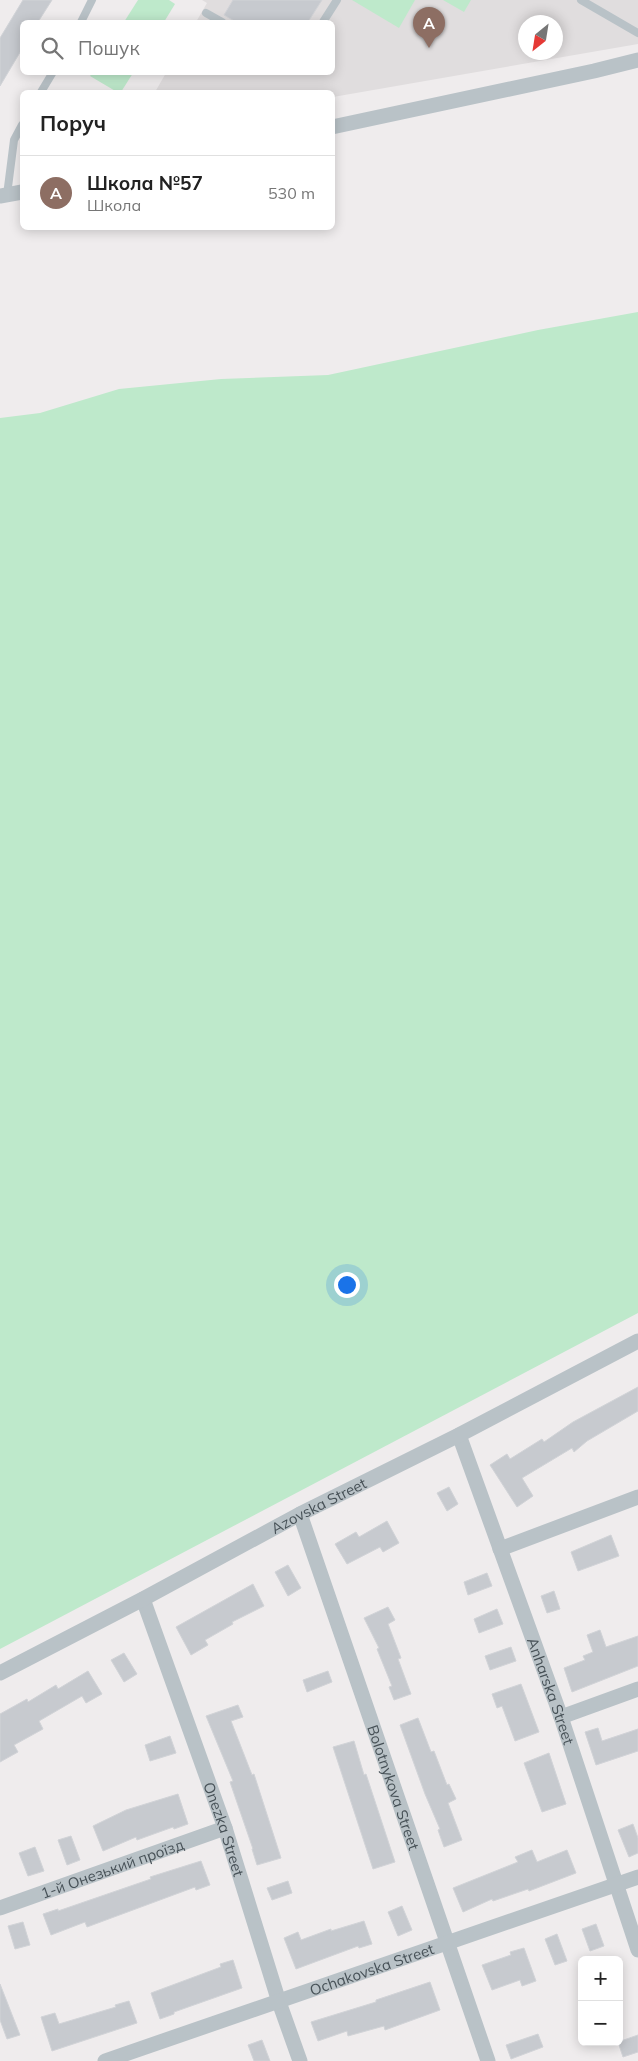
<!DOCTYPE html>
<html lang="uk">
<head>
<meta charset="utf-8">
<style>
  :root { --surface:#fff; --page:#f6f6f6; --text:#222; --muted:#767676; --line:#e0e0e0; --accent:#7c3aed }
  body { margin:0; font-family:Mulish,sans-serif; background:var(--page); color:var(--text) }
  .controls { position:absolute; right:15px; bottom:15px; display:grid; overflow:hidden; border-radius:8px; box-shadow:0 2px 12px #0003 }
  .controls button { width:45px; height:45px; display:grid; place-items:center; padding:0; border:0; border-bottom:1px solid var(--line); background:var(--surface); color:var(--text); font:25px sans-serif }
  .compass { position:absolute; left:518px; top:15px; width:45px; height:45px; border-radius:50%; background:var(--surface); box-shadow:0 2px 12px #0003; rotate:210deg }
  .you { position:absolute; left:346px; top:1284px; width:18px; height:18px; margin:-12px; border:4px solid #fff; border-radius:50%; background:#1a73e8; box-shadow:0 0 0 8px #1a73e833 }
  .badge { display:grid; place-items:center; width:32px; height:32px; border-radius:50%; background:var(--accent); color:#fff; font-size:16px; font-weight:700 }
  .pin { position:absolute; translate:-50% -41px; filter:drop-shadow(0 1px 2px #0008) }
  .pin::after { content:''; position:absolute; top:26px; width:18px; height:15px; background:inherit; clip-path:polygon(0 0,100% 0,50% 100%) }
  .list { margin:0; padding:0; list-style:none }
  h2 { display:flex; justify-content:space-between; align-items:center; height:65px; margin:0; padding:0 20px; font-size:21px }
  h2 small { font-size:16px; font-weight:400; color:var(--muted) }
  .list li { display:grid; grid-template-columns:32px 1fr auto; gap:15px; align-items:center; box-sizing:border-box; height:75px; padding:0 20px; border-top:1px solid var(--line) }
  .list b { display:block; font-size:19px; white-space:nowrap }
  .list p { margin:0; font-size:16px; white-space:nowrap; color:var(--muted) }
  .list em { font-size:16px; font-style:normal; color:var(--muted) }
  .icon { flex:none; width:28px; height:28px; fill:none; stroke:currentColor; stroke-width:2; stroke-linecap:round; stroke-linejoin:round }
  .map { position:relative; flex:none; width:638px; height:2061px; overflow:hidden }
  .search { position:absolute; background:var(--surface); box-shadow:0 2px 12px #0003; left:20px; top:20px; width:315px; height:55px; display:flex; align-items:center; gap:12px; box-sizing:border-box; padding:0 18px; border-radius:8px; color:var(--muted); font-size:19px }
  .panel { position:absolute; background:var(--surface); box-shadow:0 2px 12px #0003; left:20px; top:90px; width:315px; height:140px; border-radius:8px }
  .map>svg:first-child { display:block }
</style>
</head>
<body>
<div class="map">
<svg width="638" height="2061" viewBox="0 0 638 2061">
  <rect width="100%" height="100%" fill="#efeced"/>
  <path fill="#e0ddde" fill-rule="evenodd" d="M202,0h436v44l-305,53 -1,-5h-177l11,-19 166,-1v-50h-136l11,-19zM526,22h30v30h-30z"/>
  <g fill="#bee9cb">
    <path d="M138,0h31l6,4 -11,18h-40z"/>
    <path d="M352,0h63l-16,28z"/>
    <path d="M443,0h28l-7,12z"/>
    <path d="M93,72h40v1l-12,19h-4l-27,-16z"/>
    <path d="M638,312v1001l-638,336v-1231l40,-5 79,-24 102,-10 107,-4 210,-45z"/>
  </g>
  <g fill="#c7cacf" stroke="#d1d3d7">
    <path d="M23,0h29l-14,22h-16v27l-22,37v-48z"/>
    <path d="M233,0h89l-14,22h-72l-12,-7z"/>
    <path d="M638,1387v24l-51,30 -13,11 -2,-4 -50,30 11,18 -16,11 -27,-42 17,-11 3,5 32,-20 2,3 29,-20z"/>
    <path d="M449,1487l9,17 -11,7 -10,-18z"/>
    <path d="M387,1521l12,22 -16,9 -3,-5 -33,17 -12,-20 21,-12 3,5z"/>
    <path d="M611,1535l8,21 -41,15 -7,-19z"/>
    <path d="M288,1565l13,23 -13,8 -13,-24z"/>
    <path d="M487,1573l5,13 -24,9 -4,-13z"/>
    <path d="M253,1584l11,22 -32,16 1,2 -28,16 3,5 -17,10 -15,-28z"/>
    <path d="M554,1591l6,18 -13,4 -6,-17z"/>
    <path d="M388,1607l7,13 -7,4 13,34 -3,1 13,35 -17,6 -5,-13 3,-1 -15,-37 2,-1 -15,-30z"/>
    <path d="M497,1609l6,15 -24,9 -5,-14z"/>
    <path d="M600,1630l6,17 32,-11v30l-66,26 -8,-24 21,-8 -2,-4 10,-4 -6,-17z"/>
    <path d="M511,1647l5,14 -26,9 -5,-14z"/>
    <path d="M124,1653l13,21 -13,8 -13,-22z"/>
    <path d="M88,1671l14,23 -16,9 -4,-7 -43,25 4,8 -29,16 4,7 -18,10v-48l27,-15 1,3 28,-17 2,4z"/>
    <path d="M328,1671l4,11 -25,10 -4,-12z"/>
    <path d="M521,1684l18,48 -24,9 -13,-35 -5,2 -5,-14z"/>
    <path d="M238,1705l5,12 -12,4 21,54 2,-1 27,84 -24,7 -5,-16h1l-23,-67 3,-1 -27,-65z"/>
    <path d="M418,1718l13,34 3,-1 13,34 2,-1 7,15 -8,4 14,37 -18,7 -6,-17 2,-1 -15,-35 -25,-69z"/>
    <path d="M598,1728l4,13 36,-12v22l-42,14 -11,-33z"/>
    <path d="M170,1736l6,17 -26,8 -5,-16z"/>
    <path d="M354,1741l10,34 2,-1 29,88 -22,7 -40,-122z"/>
    <path d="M549,1753l17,51 -24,8 -18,-49z"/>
    <path d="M178,1794l10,30 -14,5 -1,-2 -36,13 -1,-3 -33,14 -10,-25 33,-16z"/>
    <path d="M633,1824l5,14v15l-9,4 -11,-27z"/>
    <path d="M71,1836l9,24 -13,5 -9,-25z"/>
    <path d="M35,1847l9,24 -16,5 -9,-23z"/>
    <path d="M532,1850l5,12 30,-12 9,23 -47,18 -1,-2 -35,12 -1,-2 -29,13 -10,-24 65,-26 -3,-5z"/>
    <path d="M201,1861l9,24 -14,5 -1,-3 -108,40 -2,-5 -34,13 -8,-21 15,-5v2l93,-32 -1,-2z"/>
    <path d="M288,1881l4,12 -20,7 -5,-12z"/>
    <path d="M402,1906l10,24 -14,6 -10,-24z"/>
    <path d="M364,1921l8,23 -13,4 -1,-2 -62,23 -12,-31 14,-6 3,8 30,-11v2z"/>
    <path d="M23,1922l7,23 -15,4 -7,-23z"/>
    <path d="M596,1924l8,22 -14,5 -8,-22z"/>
    <path d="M557,1934l10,27 -12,4 -10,-26z"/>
    <path d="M524,1948l12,33 -14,5 -2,-6 -28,10 -10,-25 29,-10 -1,-3z"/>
    <path d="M233,1960l9,28 -68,24v2l-14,5 -9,-26 70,-26 -1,-3z"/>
    <path d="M430,1982l10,28 -55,20 -1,-4 -36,10 -1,-5 -29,10 -7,-19 65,-20v-2z"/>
    <path d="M0,1984l20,51 -13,4 -7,-19z"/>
    <path d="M129,2001l8,22 -85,28 -11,-34 14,-4 4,11 57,-17 -1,-2z"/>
    <path d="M538,2034l5,13 -32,12 -5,-14z"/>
    <path d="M638,2035v17l-15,5 -5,-15z"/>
    <path d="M262,2040l8,21h-16l-6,-16z"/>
  </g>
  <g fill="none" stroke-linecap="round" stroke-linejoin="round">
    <g stroke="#b9c2c7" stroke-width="8">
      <path d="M581,0l57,33"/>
      <path d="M206,13l16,9"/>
      <path d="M81,22l11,-22"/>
      <path d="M323,22l14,-22"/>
      <path d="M41,92l12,-20"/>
      <path d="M7,195l7,-55 8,-15"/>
    </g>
    <g stroke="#b9c2c7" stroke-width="15">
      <path d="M332,127l262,-56 44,-11"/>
      <path d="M0,196l22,-4"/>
      <path id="s1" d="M459,1435l102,282 77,233"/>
      <path id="s2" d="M300,1514l188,547"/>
      <path d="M500,1549l138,-52"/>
      <path id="s3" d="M143,1599l82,229 54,174 21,59"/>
      <path id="s4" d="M0,1673l143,-74 157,-85 159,-79 179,-94"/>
      <path d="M561,1717l77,-28"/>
      <path id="s5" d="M0,1908l225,-80"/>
      <path id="s6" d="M105,2061l533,-184"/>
    </g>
  </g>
  <g text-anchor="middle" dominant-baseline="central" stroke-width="4" stroke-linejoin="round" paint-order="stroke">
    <g font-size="15" fill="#475157" stroke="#fff">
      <text stroke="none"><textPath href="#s4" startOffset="360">Azovska Street</textPath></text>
      <text stroke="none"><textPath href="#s1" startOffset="272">Anharska Street</textPath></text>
      <text stroke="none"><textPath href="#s2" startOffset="289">Bolotnykova Street</textPath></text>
      <text stroke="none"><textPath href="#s3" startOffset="244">Onezka Street</textPath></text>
      <text stroke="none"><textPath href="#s5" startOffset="119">1-й Онезький проїзд</textPath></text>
      <text stroke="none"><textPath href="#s6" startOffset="282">Ochakovska Street</textPath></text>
    </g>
  </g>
</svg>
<div class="controls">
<button>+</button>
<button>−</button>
</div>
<svg class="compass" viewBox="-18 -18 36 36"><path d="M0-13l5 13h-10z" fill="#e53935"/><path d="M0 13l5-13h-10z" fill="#767676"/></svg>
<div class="you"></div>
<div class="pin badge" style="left:429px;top:48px;background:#8d6e63">A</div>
<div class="search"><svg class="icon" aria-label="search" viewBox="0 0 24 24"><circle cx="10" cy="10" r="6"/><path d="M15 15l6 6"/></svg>Пошук</div>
<section class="panel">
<h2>Поруч<small></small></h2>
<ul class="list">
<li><span class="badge" style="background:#8d6e63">A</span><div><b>Школа №57</b><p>Школа</p></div><em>530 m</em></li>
</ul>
</section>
</div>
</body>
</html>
